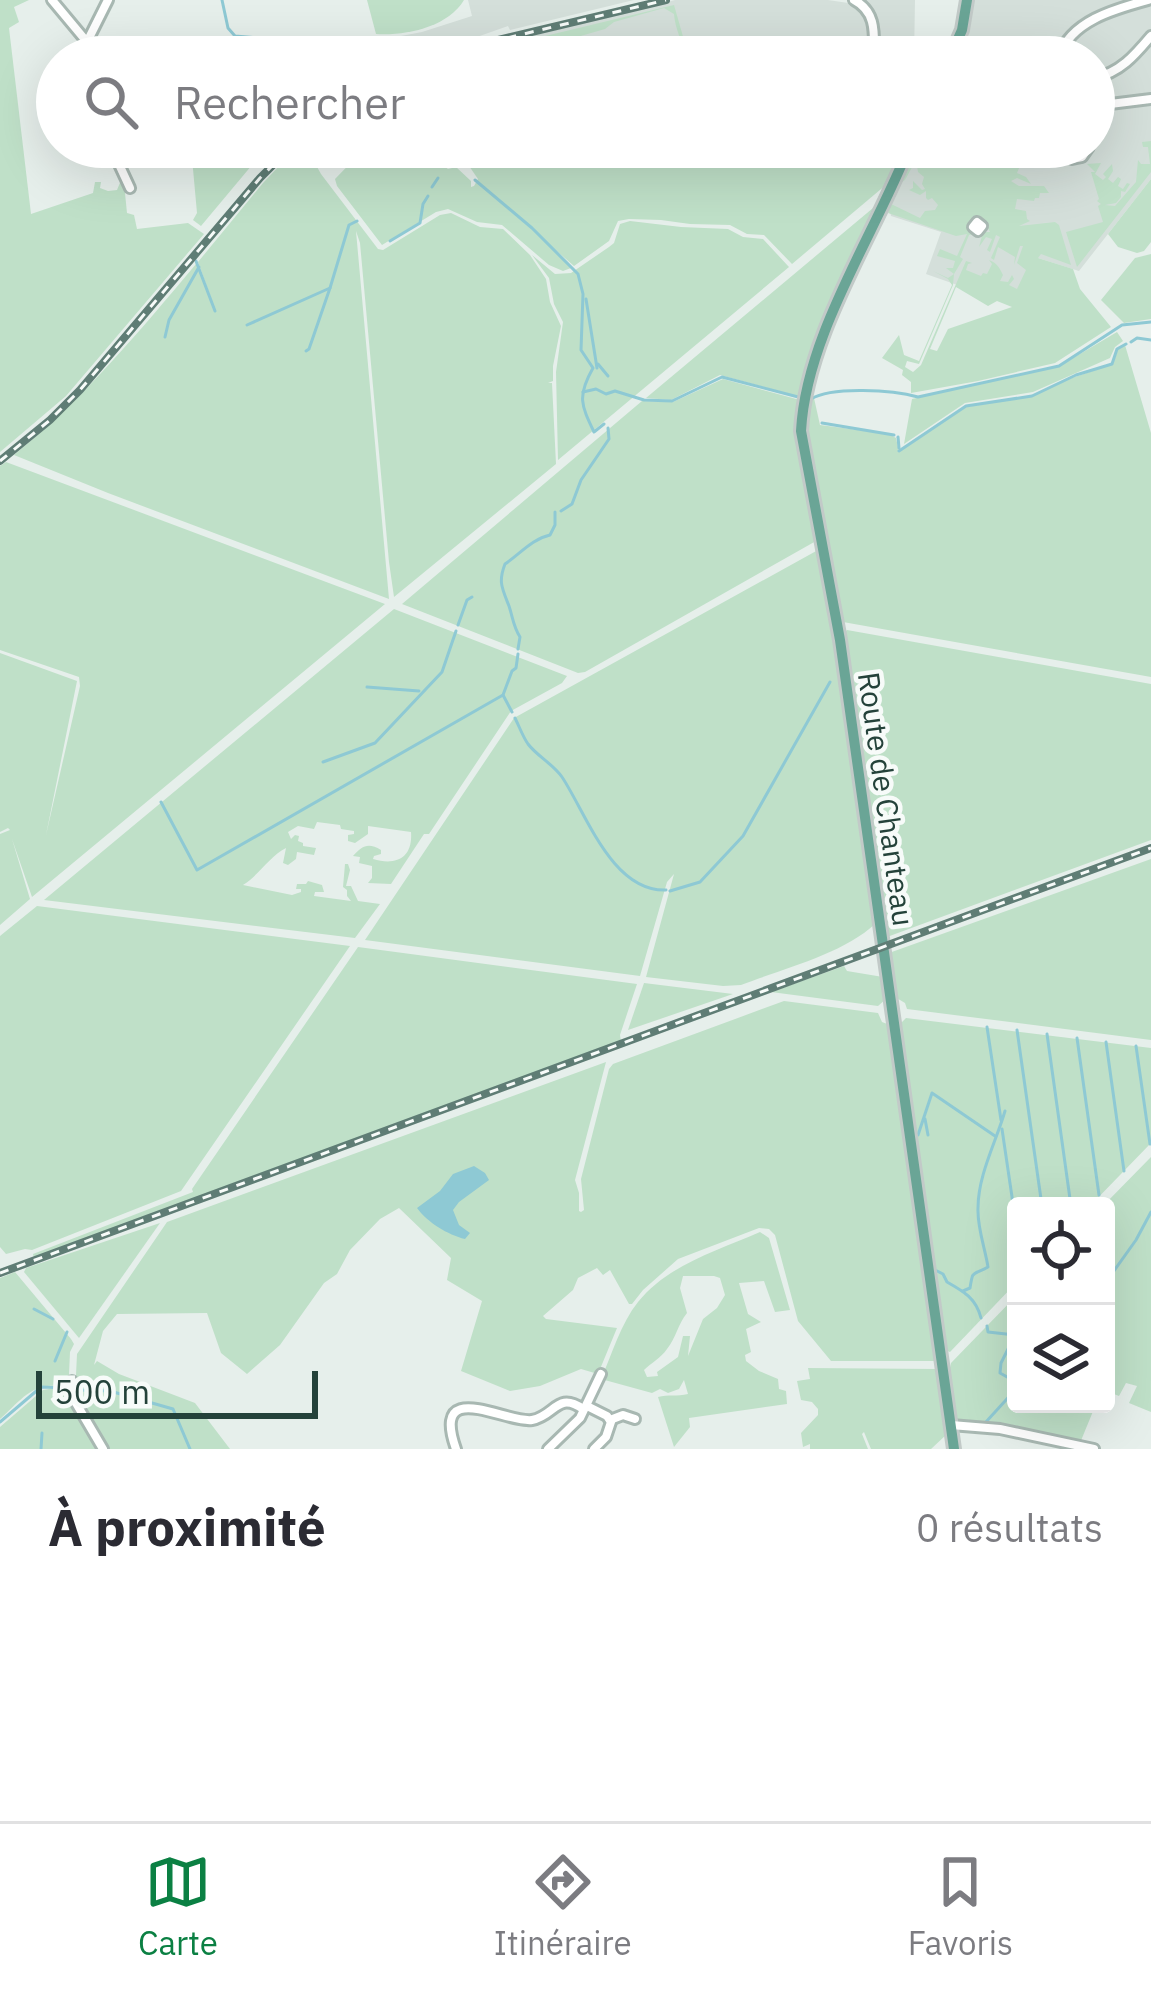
<!DOCTYPE html>
<html lang="fr">
<head>
<meta charset="utf-8">
<style>
  :root { --surface:#fff; --page:#f2f2f3; --text:#2b2b33; --muted:#7c7c81; --line:#e1e1e2; --accent:#0b8043 }
  body { margin:0; font-family:"IBM Plex Sans",sans-serif; background:var(--page); color:var(--text) }
  .controls { position:absolute; right:36px; bottom:36px; display:grid; overflow:hidden; border-radius:12px; box-shadow:0 12px 48px #0002 }
  .controls button { width:108px; height:108px; display:grid; place-items:center; padding:0; border:0; border-bottom:3px solid var(--line); background:var(--surface); color:var(--text); font:60px sans-serif }
  .scale { position:absolute; left:36px; bottom:30px; width:282px; box-sizing:border-box; padding-left:12px; border:6px solid #24423a; border-top:0; font-size:33px; line-height:42px; white-space:nowrap; color:#24423a; -webkit-text-stroke:9px #f7fbf9; paint-order:stroke }
  .list { margin:0; padding:0; list-style:none }
  h2 { display:flex; justify-content:space-between; align-items:center; height:156px; margin:0; padding:0 48px; font-size:51px }
  h2 small { font-size:39px; font-weight:400; color:var(--muted) }
  .icon { flex:none; width:66px; height:66px; fill:none; stroke:currentColor; stroke-width:2; stroke-linecap:round; stroke-linejoin:round }
  .map { position:relative; flex:none; width:1151px; height:1449px; overflow:hidden }
  .search { position:absolute; background:var(--surface); box-shadow:0 12px 48px #0002; left:36px; right:36px; top:36px; height:132px; display:flex; align-items:center; gap:30px; box-sizing:border-box; padding:0 42px; border-radius:66px; color:var(--muted); font-size:45px }
  .sheet { height:372px; background:var(--surface) }
  nav { display:flex; justify-content:space-around; align-items:center; box-sizing:border-box; height:168px; border-top:3px solid var(--line); background:var(--surface); font-size:33px; color:var(--muted) }
  nav a { display:grid; justify-items:center; gap:6px }
  nav .on { color:var(--accent) }
  .map>svg:first-child { display:block }
</style>
</head>
<body>
<div class="map">
<svg width="1151" height="1449" viewBox="0 0 1151 1449">
  <rect width="100%" height="100%" fill="#e6efeb"/>
  <g fill="#d4dfda">
    <path d="M468,0h166l-124,30 -2,-4 -88,31h-51l-5,-14 58,-11 50,-16z"/>
    <path d="M675,0h153l27,4 6,3 9,17 1,33h-422z"/>
    <path d="M864,0h51l-1,57h-35l-2,-38 -4,-11z"/>
    <path d="M973,0h178v179l-72,92 -41,-13 -21,48 -91,-32 15,-42 -50,-16 -2,-13 25,-56h180v-90h-139l11,-24z"/>
  </g>
  <g fill="#bfe0c8" fill-rule="evenodd">
    <path d="M0,0h29l-15,7 5,15 -10,6 22,186 62,-21 2,-11h6l-1,6 8,3 9,-1 7,-17 6,17 -5,3 2,20 7,2 3,14 51,-6 16,11 -138,162 -66,56z"/>
    <path d="M367,0h97c-16,27 -58,36 -88,34z"/>
    <path d="M674,5l14,49 27,-6 5,3 1,6h-34c-5,-14 -12,-29 -13,-43l-10,-6 -50,14 -9,7 -98,28 -10,-4 -3,4h-36z"/>
    <path d="M1151,141v31l-74,95 -11,-35 37,-10 -5,-16 3,-2 -4,-3 2,-2 -8,-27h4l-8,-8 14,-1 -6,11 8,6 3,-3 -3,-3 9,-10 1,7 -5,8 5,4 5,-6 3,2 -3,7 5,3 4,-6 3,1 -5,8 -4,-1v6l-5,6 -11,2 10,1 21,-24 2,-22 3,4h9l-2,-17h-5l-1,-5z"/>
    <path d="M191,147h76l-66,79 -8,-6 4,-7z"/>
    <path d="M297,147h9l15,27 57,75 5,1 57,-35 11,-2 29,14 23,2 27,26 16,24 4,23 11,24 -8,40v15l-5,2h4l4,81 -162,133 -5,-35 -29,-319 -4,-12 33,368 -281,-106 -94,-38c69,-56 125,-123 182,-191l20,48 -18,-50 65,-79z"/>
    <path d="M366,147h31l8,10 9,6 19,-4 3,-10 9,4 -4,11 7,5 8,-2 15,14v6l3,-1 4,-7 -22,-32h5l18,18 5,2 41,-13 49,-7h327l-14,37 -95,80 -28,-29 -17,-1 -17,-9 -40,-1 -29,-4 -32,-1 -11,2 -9,20 -35,25 -30,-26 27,28 -8,3 -14,-6 -47,-40 -25,-3 -29,-13 -12,3 -54,33 -45,-59 -2,-7z"/>
    <path d="M914,147h113l-1,6 4,-6h5l5,20 -12,-6 3,-4 -7,-1 -7,17 9,4 5,7 -14,-6 -6,3 8,5h25l5,7h-9l-1,5h-4l-1,3 -17,-2 -2,10 11,2 1,8 3,2 -11,5 36,-4 4,3 12,40 -30,-11 -3,4 35,11 7,20 31,38 -56,36 -77,18 -67,12v-11l-9,-7 1,-5 -21,-12 17,-23 5,20 15,6 33,-76 -4,-6 -15,-8 15,7 6,-4 -8,-6h7l2,-7 -18,-5 3,-7 17,7 10,-22 -11,2 -68,-23 3,-9 29,14 5,-7 10,-1 3,-5 -6,-7 -4,2 -2,-2v-7l-6,4 -11,-5 4,-2v-7l9,9 3,-1 -3,-5 2,-7 -6,-5 -2,-12 -11,20 -7,4zM976,220l8,1 6,11h-7l-4,15 7,-10 6,2 -5,11 3,2 6,-17 4,2 -9,21 3,2 4,-13 17,10 -1,8 6,-19h3l-6,17 9,7 -9,19 -8,-4 5,-6 -2,-4 -4,7 -8,-1 3,-6c-4,-8 -6,-12 -14,-15l3,4 -5,10 -4,-1 -2,3 -15,-6 2,-6 4,-1 -6,-2 -45,104 -8,7 -8,-5 2,-6 12,3 34,-79 1,-11 9,-15 -3,-2 9,-22 5,-1 -5,-2v-7zM956,287l32,19 9,-5 15,6 -64,22 -11,22 -7,-2z"/>
    <path d="M1151,179v63l-7,9 -7,2 -19,-6 -10,-13z"/>
    <path d="M879,203l-72,160 -6,34 -81,-22 -49,25 -25,-2z"/>
    <path d="M630,221l51,6 47,2 15,8 20,2 26,28 -231,193 -2,-88 7,-50 -9,-18 -5,-26 -17,-23 23,19 16,-1 38,-26 5,-4 6,-19z"/>
    <path d="M1151,254v65l-27,4 -23,-23 34,-42z"/>
    <path d="M1117,332l6,9 -8,6 -5,11 -77,34 -68,11 -61,41 8,-45 146,-32z"/>
    <path d="M1125,345l26,88v244l-308,-55 -38,-188 3,-32 6,-4 6,27 69,9 7,4 3,14 67,-45 67,-11 39,-18 41,-14 5,-15z"/>
    <path d="M723,379l77,21 -5,35 21,106 -231,131 -7,1 -176,-69 240,-203 31,1z"/>
    <path d="M6,462l379,142 -353,293 -20,-58 18,60 -30,26v-91l10,-4 -2,-2 -8,4v-179l77,28 -31,154 34,-149 -1,-9 -79,-27v-184z"/>
    <path d="M818,550l17,87 40,287c-32,30 -93,45 -134,61l-18,1 -77,-9 28,-103 -7,8 -27,94 -275,-36 149,-222z"/>
    <path d="M394,609l173,67 -5,7 -51,28 -82,123h-5l-33,50 -23,-1 4,-5v-12l-13,-3 1,-6 -7,-1c9,-10 15,-14 28,-6v4l-7,2 -1,3c23,7 40,-1 38,-27l-43,-6v8l-13,9 -7,-2v-6l6,-1v-3l-13,-2 -1,-4 -23,-3 -3,7 -16,-3 -10,6 3,7 4,-4 4,1 -1,5 5,2v3l13,2 -2,7 -17,-3 -1,7 -8,6 -5,-2 3,-15c-16,8 -27,27 -43,37l49,10 9,-3v-3h-5l1,-5h9l2,-3 14,4 2,7h-9l-1,4 37,5 -4,-5v-6l-4,-3 2,-23h3l2,6 -4,16h5l7,15 22,3 -25,34 -311,-38z"/>
    <path d="M847,630l304,54v156l-264,97 -43,-304z"/>
    <path d="M1151,859v181l-244,-31 -2,-6 -10,-6 -6,-44z"/>
    <path d="M37,906l313,40 -169,245 -149,59 -7,-1 -19,5 -6,-7v-311z"/>
    <path d="M358,947l279,37 -17,51 1,7 -587,216 -1,-4 160,-62 -1,-3z"/>
    <path d="M844,966l3,5 36,6 4,21 -9,8 -107,-14z"/>
    <path d="M644,983l89,11 -105,36z"/>
    <path d="M784,1001l94,12 4,9 8,3 46,336h-105l-33,-40 -23,-86 -6,-6 -10,-1 -81,31 -35,31 -11,14h-3l-19,-34 -7,5 -6,-7 -19,10 -5,12 -30,26 3,3 71,9 -19,46 -17,-5 -41,17 -30,5 -49,-20 21,-70 -35,-21 4,-22 -52,-50 -19,11 -30,31 -13,24 -13,9 -44,62 -33,29 -26,-21 -14,-40 -90,1 -14,17 -9,34 3,-4 22,13 76,29 35,46h-122l-33,-53 2,-42 90,-132 439,-160 -31,118 4,13v18l2,1 3,-2 -3,-31 28,-110 4,-5z"/>
    <path d="M906,1018l245,30v95l-61,63h-74v77l-66,69 -5,-2 -46,-325z"/>
    <path d="M1151,1157v255l-22,-9 8,-17 -11,-3 -7,13 -13,-5v-185h-3z"/>
    <path d="M160,1223l-81,115 -55,-66 2,-4z"/>
    <path d="M760,1232l9,6 21,72 -15,2 -11,-31 -25,2 9,31 13,8 -15,7 5,23 -6,3 1,6 13,10 19,8 1,10 7,2 1,13 -98,14 1,9 -16,20 -16,-50c10,-3 19,0 30,-3l-4,-14 -5,9 -11,4 -8,-4 -8,4 -51,-14c11,-25 20,-56 37,-77 31,-38 79,-51 122,-70zM683,1276h31l6,2 5,17 -8,13 -14,11 -15,37 2,-20h-7l-5,21 -21,15 1,4 -11,1 -3,-7c7,-7 17,-12 23,-21 9,-11 11,-25 20,-36l-7,-25z"/>
    <path d="M15,1272l56,67 3,5 -4,8 -2,44 31,53h-99v-22l43,-37 18,-3c-27,-7 -42,15 -61,32v-141z"/>
    <path d="M1016,1296v108h80l-16,39 -97,-20 -28,-2 -6,-49 2,-9z"/>
    <path d="M808,1368l130,1 9,65 -16,15h-60l-7,-17 -2,2 6,15h-58v-5l-7,3 -2,-14 17,-18v-6l-6,-7 -11,-2 -4,-19 13,-2z"/>
  </g>
  <path fill="#8ec9d4" d="M474,1166l11,7 4,7 -30,22 -6,8 6,15 11,8 -5,6c-17,-4 -38,-17 -48,-31l23,-17 13,-17z"/>
  <g fill="none" stroke-linecap="round" stroke-linejoin="round">
    <g stroke="#8ec9d4" stroke-width="3">
      <path d="M222,0l6,28 7,8 50,4 14,14 5,1"/>
      <path d="M309,57l6,-2 3,2"/>
      <path d="M463,147l18,18 27,-6"/>
      <path d="M512,158l48,-10"/>
      <path d="M475,180l57,48 46,46 5,20 -2,56 12,18c-16,28 -12,37 1,64l10,-8"/>
      <path d="M432,187l6,-9"/>
      <path d="M390,241l30,-18 3,-19 5,-8"/>
      <path d="M196,261l19,50"/>
      <path d="M586,299l11,69"/>
      <path d="M247,325l83,-37 19,-63 8,-4"/>
      <path d="M165,337l4,-17 30,-53"/>
      <path d="M1131,342l6,-4 14,2"/>
      <path d="M306,351l3,-2 21,-61"/>
      <path d="M598,364l10,12"/>
      <path d="M583,392l13,-3 10,5 9,-3 29,9 28,1 50,-24 80,21"/>
      <path d="M811,399c21,-13 82,-9 107,-2l141,-31 63,-41 29,-3"/>
      <path d="M822,423l72,12"/>
      <path d="M898,437l1,11"/>
      <path d="M899,451l67,-45 66,-10 44,-21 36,-11 5,-15 9,-5"/>
      <path d="M561,511l11,-7 9,-24 28,-41 -1,-11"/>
      <path d="M458,625l9,-25 5,-3"/>
      <path d="M518,649l2,-12c-7,-11 -7,-19 -11,-31 -7,-18 -11,-24 -4,-42 15,-10 27,-25 45,-29l5,-10v-13"/>
      <path d="M367,687l52,4"/>
      <path d="M512,712l-9,-17 9,-24 4,-3 2,-14"/>
      <path d="M515,718c4,8 8,19 13,26 9,12 25,20 34,33 24,36 50,115 104,113"/>
      <path d="M323,762l52,-19 67,-71 14,-41"/>
      <path d="M161,802l36,68 306,-175"/>
      <path d="M670,891l30,-9 43,-46 87,-154"/>
      <path d="M987,1027l14,93"/>
      <path d="M1017,1030l25,176"/>
      <path d="M1047,1034l24,172"/>
      <path d="M1077,1038l22,157"/>
      <path d="M1106,1042l18,129"/>
      <path d="M1136,1046l14,98"/>
      <path d="M925,1119l3,16"/>
      <path d="M1002,1129l14,95"/>
      <path d="M916,1135h2l14,-42 63,43"/>
      <path d="M935,1270l8,4 4,8c16,9 29,16 34,36"/>
      <path d="M1106,1282l30,-42 15,-28"/>
      <path d="M963,1291l7,-3c3,-19 2,-12 18,-21 -3,-19 -11,-40 -10,-59 0,-33 18,-66 27,-97"/>
      <path d="M34,1309l19,10"/>
      <path d="M987,1326l1,6 27,3 -14,28 -1,10 16,9"/>
      <path d="M55,1361l12,-29"/>
      <path d="M76,1390l34,1 63,18 17,40"/>
      <path d="M0,1422l41,-35 27,1"/>
      <path d="M985,1423l31,-34"/>
      <path d="M41,1449l1,-16"/>
    </g>
    <defs>
      <g id="minor">
        <path d="M52,0l35,42"/>
        <path d="M854,0c23,12 20,34 20,57"/>
        <path d="M86,57l1,-15 21,-42"/>
        <path d="M1059,57c11,-36 56,-48 89,-57"/>
        <path d="M1094,78c26,-5 41,-23 57,-42"/>
        <path d="M1094,106l57,-7"/>
        <path d="M111,147l19,41"/>
        <path d="M1052,147l20,12 10,-2 7,-10"/>
        <path d="M977,222l5,4 -4,5 -5,-4z"/>
        <path d="M72,1381l1,17 30,51"/>
        <path d="M587,1406l20,10 4,6 -5,15 -12,12"/>
        <path d="M610,1420l13,-5 12,4"/>
        <path d="M951,1425l49,4 94,20"/>
        <path d="M456,1449c-26,-73 51,-25 76,-29 23,-4 25,-29 51,-11"/>
        <path d="M548,1449l32,-31 21,-44"/>
      </g>
      <g id="major">
        <path d="M950,57l12,-27 5,-30"/>
        <path d="M909,147c-35,89 -103,188 -108,284l39,209 114,809"/>
      </g>
    </defs>
    <use href="#minor" stroke="#a8b8b2" stroke-width="14"/>
    <use href="#major" stroke="#c2cac8" stroke-width="16"/>
    <use href="#minor" stroke="#fff" stroke-width="8"/>
    <use href="#major" stroke="#6aa596" stroke-width="10"/>
    <defs>
      <g id="rail">
        <path d="M438,57l52,-15 176,-42"/>
        <path d="M0,461l50,-41 30,-30 180,-212 31,-31"/>
        <path d="M0,1273l1151,-425"/>
      </g>
    </defs>
    <use href="#rail" stroke="#5f7d75" stroke-width="8"/>
    <use href="#rail" stroke="#f7fbf9" stroke-width="3" stroke-dasharray="9" stroke-linecap="butt"/>
  </g>
  <g text-anchor="middle" dominant-baseline="central" stroke-width="9" stroke-linejoin="round" paint-order="stroke">
    <g font-size="30" fill="#24423a" stroke="#f7fbf9">
      <text transform="translate(887 799) rotate(82)">Route de Chanteau</text>
    </g>
  </g>
</svg>
<div class="controls">
<button><svg class="icon" aria-label="locate" viewBox="0 0 24 24"><circle cx="12" cy="12" r="6"/><path d="M12 2v4M12 18v4M2 12h4M18 12h4"/></svg></button>
<button><svg class="icon" aria-label="layers" viewBox="0 0 24 24"><path d="M12 4l9 5-9 5-9-5zM3 14l9 5 9-5"/></svg></button>
</div>
<div class="scale">500 m</div>
<div class="search"><svg class="icon" aria-label="search" viewBox="0 0 24 24"><circle cx="10" cy="10" r="6"/><path d="M15 15l6 6"/></svg>Rechercher</div>
</div>
<section class="sheet">
<h2>À proximité<small>0 résultats</small></h2>
<ul class="list">
</ul>
</section>
<nav>
<a class="on"><svg class="icon" aria-label="map" viewBox="0 0 24 24"><path d="M3 6l6-2 6 2 6-2v14l-6 2-6-2-6 2zM9 4v14M15 6v14"/></svg>Carte</a>
<a><svg class="icon" aria-label="directions" viewBox="0 0 24 24"><path d="M12 3l9 9-9 9-9-9zM9 14v-3h6M13 9l2 2-2 2"/></svg>Itinéraire</a>
<a><svg class="icon" aria-label="saved" viewBox="0 0 24 24"><path d="M7 4h10v16l-5-4-5 4z"/></svg>Favoris</a>
</nav>
</body>
</html>
